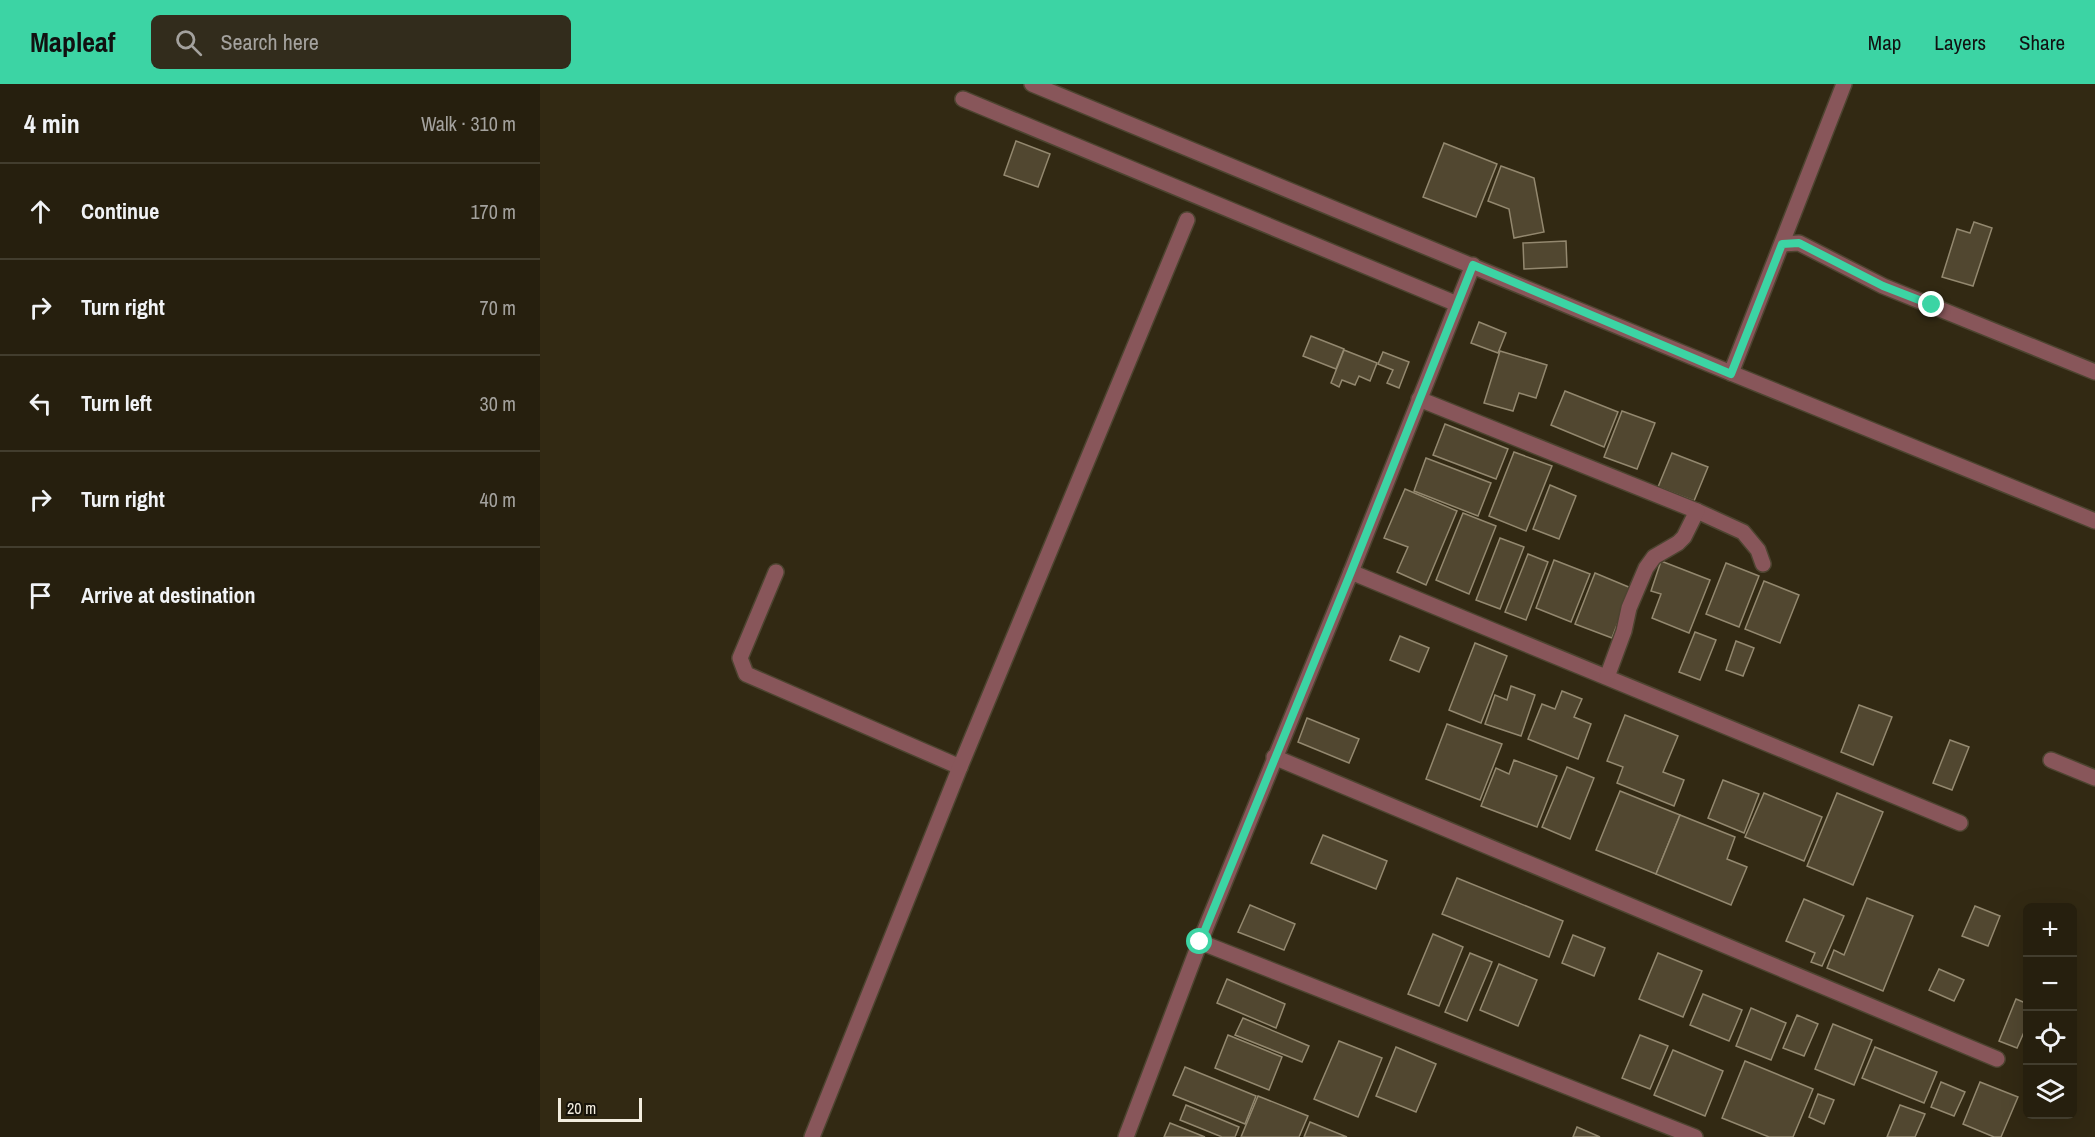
<!DOCTYPE html>
<html lang="en">
<head>
<meta charset="utf-8">
<style>
  :root { --surface:#261f0e; --page:#322c1c; --text:#f1f3f6; --muted:#a4a29e; --line:#423d2e; --accent:#3cd4a4 }
  body { margin:0; font-family:"Archivo Narrow",sans-serif; background:var(--page); color:var(--text) }
  .controls { position:absolute; right:18px; bottom:18px; display:grid; overflow:hidden; border-radius:9px; box-shadow:0 6px 24px #0002 }
  .controls button { width:54px; height:54px; display:grid; place-items:center; padding:0; border:0; border-bottom:2px solid var(--line); background:var(--surface); color:var(--text); font:30px sans-serif }
  .scale { position:absolute; left:18px; bottom:15px; width:84px; box-sizing:border-box; padding-left:6px; border:3px solid #f3eddf; border-top:0; font-size:16px; line-height:21px; white-space:nowrap; color:#f3eddf; -webkit-text-stroke:4px #161209; paint-order:stroke }
  .stop { position:absolute; width:18px; height:18px; margin:-14px; border:4px solid #3cd4a4; border-radius:50%; background:#fff }
  .stop.end { background:#3cd4a4; border-color:#fff; box-shadow:0 2px 6px #0008 }
  .list { margin:0; padding:0; list-style:none }
  h2 { display:flex; justify-content:space-between; align-items:center; height:78px; margin:0; padding:0 24px; font-size:26px }
  h2 small { font-size:20px; font-weight:400; color:var(--muted) }
  .list li { display:grid; grid-template-columns:39px 1fr auto; gap:18px; align-items:center; box-sizing:border-box; height:96px; padding:0 24px; border-top:2px solid var(--line) }
  .list b { display:block; font-size:22px; white-space:nowrap }
  .list em { font-size:20px; font-style:normal; color:var(--muted) }
  .icon { flex:none; width:33px; height:33px; fill:none; stroke:currentColor; stroke-width:2; stroke-linecap:round; stroke-linejoin:round }
  .map { position:relative; flex:none; width:1555px; height:1053px; overflow:hidden }
  header { display:flex; align-items:center; gap:36px; box-sizing:border-box; height:84px; padding:0 30px; background:var(--accent); color:#111 }
  header strong { font-size:28px }
  nav { display:flex; gap:33px; margin-inline-start:auto; font-size:21px }
  .search { width:420px; height:54px; background:var(--page); display:flex; align-items:center; gap:15px; box-sizing:border-box; padding:0 21px; border-radius:9px; color:var(--muted); font-size:22px }
  main { display:flex }
  aside { flex:1; background:var(--surface) }
  .map>svg:first-child { display:block }
</style>
</head>
<body>
<header>
<strong>Mapleaf</strong>
<div class="search"><svg class="icon" aria-label="search" viewBox="0 0 24 24"><circle cx="10" cy="10" r="6"/><path d="M15 15l6 6"/></svg>Search here</div>
<nav><a>Map</a><a>Layers</a><a>Share</a></nav>
</header>
<main>
<aside>
<h2>4 min<small>Walk · 310 m</small></h2>
<ul class="list">
<li><svg class="icon" aria-label="ahead" viewBox="0 0 24 24"><path d="M12 20V5M6 11l6-6 6 6"/></svg><div><b>Continue</b></div><em>170 m</em></li>
<li><svg class="icon" aria-label="right" viewBox="0 0 24 24"><path d="M7 20v-9h11M14 6l5 5-5 5"/></svg><div><b>Turn right</b></div><em>70 m</em></li>
<li><svg class="icon" aria-label="left" viewBox="0 0 24 24"><path d="M17 20v-9H6M10 6l-5 5 5 5"/></svg><div><b>Turn left</b></div><em>30 m</em></li>
<li><svg class="icon" aria-label="right" viewBox="0 0 24 24"><path d="M7 20v-9h11M14 6l5 5-5 5"/></svg><div><b>Turn right</b></div><em>40 m</em></li>
<li><svg class="icon" aria-label="arrive" viewBox="0 0 24 24"><path d="M6 21V4h12l-3 4 3 4H6"/></svg><div><b>Arrive at destination</b></div></li>
</ul>
</aside>
<div class="map">
<svg width="1555" height="1053" viewBox="0 0 1555 1053">
  <rect width="100%" height="100%" fill="#322913"/>
  <g fill="#514730" stroke="#93886f" stroke-width="1.5">
    <path d="M476,57l34,13 -12,33 -34,-12z"/>
    <path d="M904,59l53,21 -21,53 -53,-20z"/>
    <path d="M961,82l33,12 10,54 -30,6 -5,-29 -21,-8z"/>
    <path d="M1434,138l18,6 -19,58 -31,-9 15,-48 13,4z"/>
    <path d="M1026,157l1,26 -43,2 -1,-26z"/>
    <path d="M939,238l27,11 -8,20 -27,-10z"/>
    <path d="M771,252l33,13 -8,20 -33,-13z"/>
    <path d="M804,266l33,13 -7,18 -11,-5 -4,9 -13,-5 -3,7 -8,-4z"/>
    <path d="M960,267l47,14 -11,33 -17,-5 -6,18 -29,-8z"/>
    <path d="M843,268l26,10 -10,26 -12,-5 6,-13 -15,-6z"/>
    <path d="M1025,307l53,21 -14,35 -53,-22z"/>
    <path d="M1082,327l33,12 -18,46 -33,-12z"/>
    <path d="M905,340l63,25 -12,30 -63,-24z"/>
    <path d="M974,368l38,14 -26,65 -37,-15z"/>
    <path d="M1132,369l36,14 -14,34 -36,-14z"/>
    <path d="M886,374l65,25 -13,33 -64,-25z"/>
    <path d="M1010,401l26,11 -17,43 -26,-10z"/>
    <path d="M865,405l52,22 -31,74 -29,-13 11,-25 -24,-9z"/>
    <path d="M923,429l33,13 -27,68 -33,-14z"/>
    <path d="M960,454l24,9 -24,62 -24,-9z"/>
    <path d="M988,470l20,8 -22,58 -21,-8z"/>
    <path d="M1014,476l36,14 -19,48 -35,-14z"/>
    <path d="M1121,477l49,19 -21,53 -37,-15 9,-24 -10,-3z"/>
    <path d="M1186,479l33,13 -20,51 -33,-13z"/>
    <path d="M1055,489l36,15 -19,50 -37,-14z"/>
    <path d="M1224,497l35,14 -19,48 -35,-14z"/>
    <path d="M1155,548l21,8 -16,40 -21,-8z"/>
    <path d="M860,552l29,12 -10,24 -29,-12z"/>
    <path d="M1196,557l18,7 -11,28 -17,-6z"/>
    <path d="M935,559l32,13 -26,67 -32,-13z"/>
    <path d="M971,602l24,9 -14,41 -36,-12 10,-29 12,5z"/>
    <path d="M1022,607l20,8 -8,18 17,7 -13,35 -50,-20 14,-35 13,5z"/>
    <path d="M1319,621l33,12 -19,48 -32,-13z"/>
    <path d="M1085,631l53,21 -15,36 21,8 -10,26 -57,-23 6,-16 -16,-6z"/>
    <path d="M767,634l52,21 -10,24 -51,-21z"/>
    <path d="M907,640l55,20 -22,56 -54,-21z"/>
    <path d="M1410,656l19,7 -17,43 -19,-7z"/>
    <path d="M974,676l43,16 -20,51 -56,-21 15,-38 13,6z"/>
    <path d="M1027,683l27,11 -24,61 -28,-12z"/>
    <path d="M1183,696l36,14 -15,39 -36,-15z"/>
    <path d="M1080,707l60,24 -24,59 -60,-24z"/>
    <path d="M1224,709l58,24 -18,44 -59,-24z"/>
    <path d="M1297,709l46,19 -30,73 -46,-19z"/>
    <path d="M1140,731l55,22 -8,22 20,8 -16,38 -75,-31z"/>
    <path d="M783,751l64,26 -11,28 -65,-26z"/>
    <path d="M917,794l106,43 -14,36 -107,-43z"/>
    <path d="M1327,814l46,18 -30,75 -56,-23 7,-18 10,5z"/>
    <path d="M1264,815l40,17 -22,50 -11,-4 4,-9 -29,-12z"/>
    <path d="M710,821l45,19 -11,26 -46,-18z"/>
    <path d="M1435,822l25,10 -12,30 -26,-10z"/>
    <path d="M893,850l30,13 -24,59 -31,-12z"/>
    <path d="M1033,851l32,13 -11,28 -32,-13z"/>
    <path d="M930,869l22,9 -25,59 -22,-9z"/>
    <path d="M1118,869l44,18 -19,46 -44,-18z"/>
    <path d="M959,880l38,16 -19,46 -38,-16z"/>
    <path d="M1399,885l25,11 -10,21 -25,-11z"/>
    <path d="M687,895l58,25 -9,24 -59,-25z"/>
    <path d="M1163,910l39,16 -13,31 -39,-16z"/>
    <path d="M1476,915l12,5v19l-11,25 -18,-7z"/>
    <path d="M1211,924l35,15 -15,37 -35,-14z"/>
    <path d="M1257,931l21,9 -14,32 -21,-8z"/>
    <path d="M703,934l66,28 -7,16 -67,-27z"/>
    <path d="M1293,940l39,16 -18,45 -39,-16z"/>
    <path d="M688,951l54,22 -13,33 -54,-22z"/>
    <path d="M1100,951l28,11 -18,43 -28,-11z"/>
    <path d="M799,957l43,17 -24,59 -44,-18z"/>
    <path d="M856,963l40,17 -20,48 -40,-16z"/>
    <path d="M1335,963l62,25 -13,31 -62,-25z"/>
    <path d="M1133,966l50,21 -18,45 -51,-21z"/>
    <path d="M1205,977l68,28 -20,48h-24l-47,-19z"/>
    <path d="M645,983l71,29 -11,28 -72,-29z"/>
    <path d="M1401,998l24,10 -11,24 -23,-9z"/>
    <path d="M1440,998l38,15 -17,40h-7l-31,-13z"/>
    <path d="M1278,1010l16,6 -10,24 -15,-7z"/>
    <path d="M718,1012l50,20 -9,21h-58z"/>
    <path d="M646,1021l53,22 -4,10h-13l-42,-17z"/>
    <path d="M1360,1021l25,9 -10,23h-28z"/>
    <path d="M770,1038l37,15h-43z"/>
    <path d="M630,1039l35,14h-41z"/>
    <path d="M1037,1043l23,10h-27z"/>
  </g>
  <g fill="none" stroke-linecap="round" stroke-linejoin="round">
    <defs>
      <g id="minor">
        <path d="M492,0l699,289 364,148"/>
        <path d="M423,15l494,205"/>
        <path d="M1242,160l17,-1 84,43 212,86"/>
        <path d="M1191,289l113,-289"/>
        <path d="M879,315l278,112 46,21 15,18 5,14"/>
        <path d="M236,488l-36,86 6,16 214,93"/>
        <path d="M811,488l609,251"/>
        <path d="M1067,593l17,-46 5,-23 17,-40 8,-11 24,-14 6,-6 13,-26"/>
        <path d="M734,673l723,302"/>
        <path d="M1511,676l44,18"/>
        <path d="M660,858l495,195"/>
        <path d="M272,1053l148,-370 227,-547"/>
        <path d="M586,1053l74,-195 151,-370 122,-307"/>
      </g>
    </defs>
    <use href="#minor" stroke="#4d4430" stroke-width="18"/>
    <use href="#minor" stroke="#88565a" stroke-width="15"/>
  </g>
  <g fill="none" stroke-linecap="round" stroke-linejoin="round">
    <path stroke="#3cd4a4" stroke-width="8" d="M660,858l151,-370 122,-307 258,109 51,-130 17,-1 84,43 49,19"/>
  </g>
</svg>
<div class="controls">
<button>+</button>
<button>−</button>
<button><svg class="icon" aria-label="locate" viewBox="0 0 24 24"><circle cx="12" cy="12" r="6"/><path d="M12 2v4M12 18v4M2 12h4M18 12h4"/></svg></button>
<button><svg class="icon" aria-label="layers" viewBox="0 0 24 24"><path d="M12 4l9 5-9 5-9-5zM3 14l9 5 9-5"/></svg></button>
</div>
<div class="scale">20 m</div>
<div class="stop" style="left:660px;top:858px"></div>
<div class="stop end" style="left:1392px;top:221px"></div>
</div>
</main>
</body>
</html>
